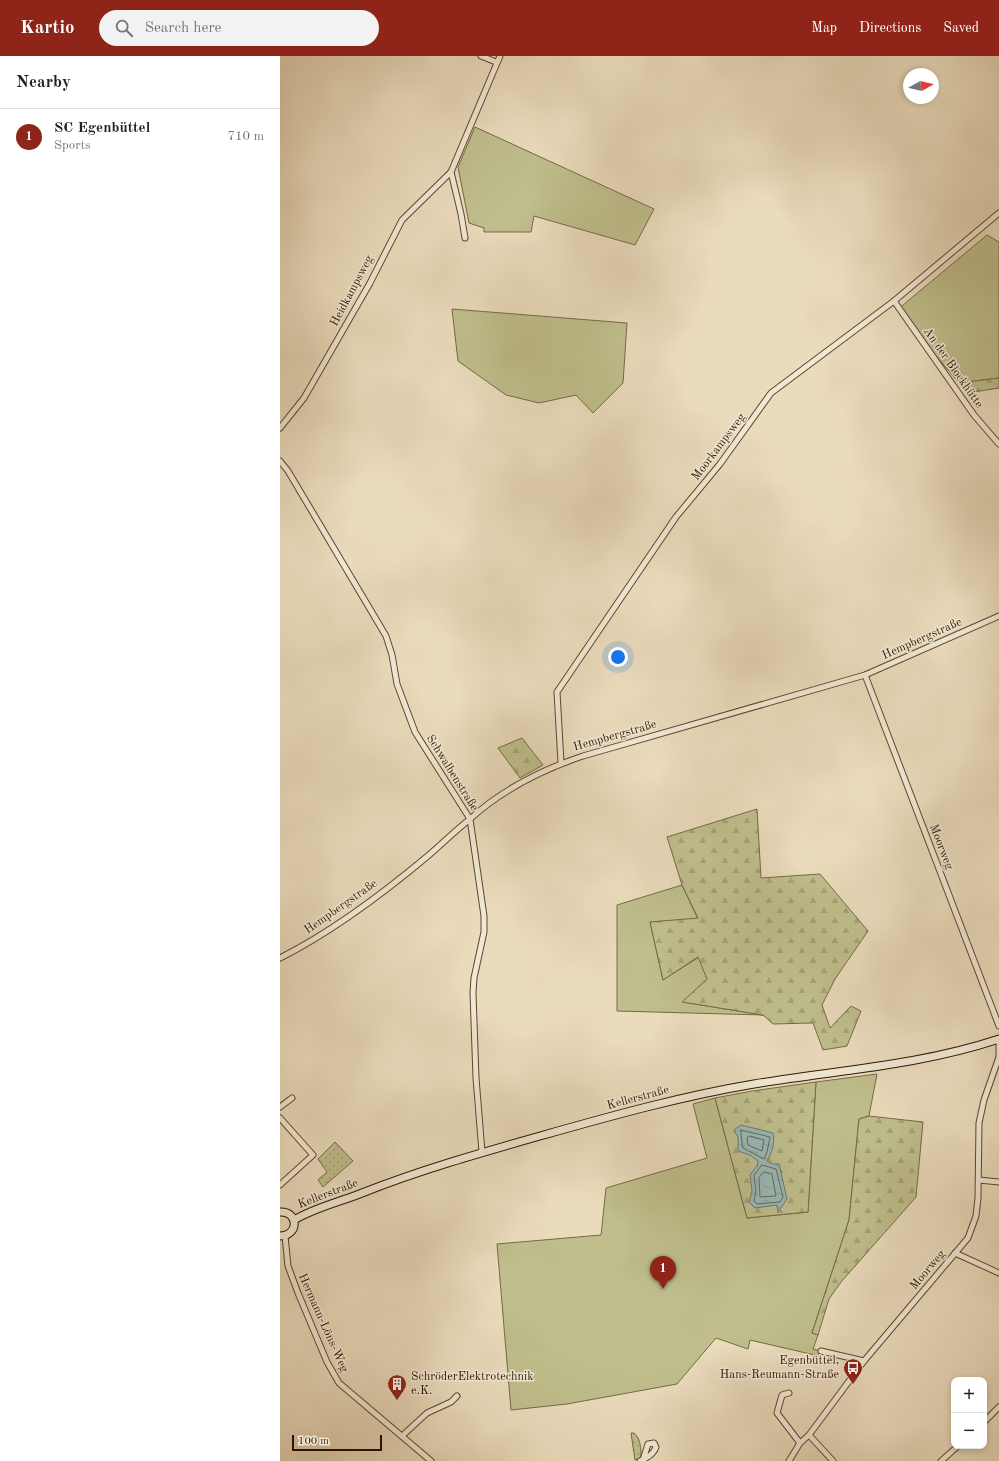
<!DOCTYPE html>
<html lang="en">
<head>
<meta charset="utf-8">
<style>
  :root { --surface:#fff; --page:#f2f2f2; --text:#202124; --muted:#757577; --line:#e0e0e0; --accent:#8f2418 }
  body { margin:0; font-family:"Old Standard TT",serif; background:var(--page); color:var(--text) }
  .controls { position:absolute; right:12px; bottom:12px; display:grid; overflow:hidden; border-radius:8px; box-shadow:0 2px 6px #0003 }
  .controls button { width:36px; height:36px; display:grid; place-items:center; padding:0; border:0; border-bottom:1px solid var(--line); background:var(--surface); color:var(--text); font:20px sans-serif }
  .compass { position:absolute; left:623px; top:12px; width:36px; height:36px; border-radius:50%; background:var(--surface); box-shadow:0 2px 6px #0003; rotate:82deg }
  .scale { position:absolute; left:12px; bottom:10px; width:90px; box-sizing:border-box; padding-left:4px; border:2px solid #2e1500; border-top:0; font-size:11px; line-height:14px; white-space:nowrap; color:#2e1500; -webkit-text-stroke:3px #f1e8d3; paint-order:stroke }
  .you { position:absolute; left:338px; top:601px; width:14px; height:14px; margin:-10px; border:3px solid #fff; border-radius:50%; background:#1a73e8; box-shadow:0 0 0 6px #1a73e833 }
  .badge { display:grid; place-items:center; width:26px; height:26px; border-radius:50%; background:var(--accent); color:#fff; font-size:13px; font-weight:700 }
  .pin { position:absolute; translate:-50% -33px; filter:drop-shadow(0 1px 2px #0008) }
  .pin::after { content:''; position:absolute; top:21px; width:14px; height:12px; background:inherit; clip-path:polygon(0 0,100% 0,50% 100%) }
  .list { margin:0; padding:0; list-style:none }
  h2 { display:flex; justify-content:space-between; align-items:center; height:52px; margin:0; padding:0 16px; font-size:17px }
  h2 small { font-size:13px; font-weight:400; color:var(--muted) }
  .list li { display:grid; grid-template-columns:26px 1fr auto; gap:12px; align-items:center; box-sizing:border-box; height:56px; padding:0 16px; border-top:1px solid var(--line) }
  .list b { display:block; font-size:15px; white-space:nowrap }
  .list p { margin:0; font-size:13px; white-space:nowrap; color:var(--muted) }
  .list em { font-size:13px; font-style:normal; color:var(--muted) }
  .icon { flex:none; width:22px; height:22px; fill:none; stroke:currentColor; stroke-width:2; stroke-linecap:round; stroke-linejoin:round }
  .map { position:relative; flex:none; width:719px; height:1405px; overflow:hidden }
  header { display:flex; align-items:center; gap:24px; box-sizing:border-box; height:56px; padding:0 20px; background:var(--accent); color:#fff }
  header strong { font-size:19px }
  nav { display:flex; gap:22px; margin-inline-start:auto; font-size:14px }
  .search { width:280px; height:36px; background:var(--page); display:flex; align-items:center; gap:10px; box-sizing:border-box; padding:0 14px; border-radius:22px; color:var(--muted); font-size:15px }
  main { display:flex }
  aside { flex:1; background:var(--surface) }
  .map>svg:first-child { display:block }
</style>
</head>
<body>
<header>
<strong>Kartio</strong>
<div class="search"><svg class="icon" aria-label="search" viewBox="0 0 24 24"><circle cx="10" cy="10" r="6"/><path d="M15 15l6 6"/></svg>Search here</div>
<nav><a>Map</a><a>Directions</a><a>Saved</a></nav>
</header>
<main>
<aside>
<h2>Nearby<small></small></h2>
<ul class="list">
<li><span class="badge">1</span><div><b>SC Egenbüttel</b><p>Sports</p></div><em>710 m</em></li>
</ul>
</aside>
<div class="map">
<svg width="719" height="1405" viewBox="0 0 719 1405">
  <defs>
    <pattern id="forest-firs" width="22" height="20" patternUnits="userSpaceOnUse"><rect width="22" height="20" fill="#bfbe8c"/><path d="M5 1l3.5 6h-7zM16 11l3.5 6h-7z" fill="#a4a277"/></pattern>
    <pattern id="park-dots" width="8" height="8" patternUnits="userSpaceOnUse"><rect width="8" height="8" fill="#bfbe8c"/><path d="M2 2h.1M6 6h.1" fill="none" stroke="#a4a277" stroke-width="1.8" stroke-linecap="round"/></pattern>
    <pattern id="water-ripples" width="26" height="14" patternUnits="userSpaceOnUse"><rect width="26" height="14" fill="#9ab9b8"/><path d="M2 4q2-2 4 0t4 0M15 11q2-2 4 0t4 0" fill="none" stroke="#859e9c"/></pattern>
  </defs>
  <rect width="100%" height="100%" fill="#eadbbc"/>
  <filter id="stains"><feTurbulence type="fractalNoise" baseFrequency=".005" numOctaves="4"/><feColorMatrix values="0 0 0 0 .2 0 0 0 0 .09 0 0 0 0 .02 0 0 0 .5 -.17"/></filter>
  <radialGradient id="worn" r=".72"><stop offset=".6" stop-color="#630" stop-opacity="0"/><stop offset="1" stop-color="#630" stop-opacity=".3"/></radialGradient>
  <g fill="#bfbe8c" stroke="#766a46">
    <path d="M195,71l179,82 -19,36 -101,-29 -3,16h-47v-4l-15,-5 -11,-56z"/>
    <path d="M707,179l12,7v136l-40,5 -62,-73z"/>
    <path d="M172,253l175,14 -4,60 -30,30 -17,-18 -37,8 -33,-8 -48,-34z"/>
    <path d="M402,829l16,34 -48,3 13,58 36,-23 8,22 -24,23 80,13 -146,-4v-106z"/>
    <path d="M597,1018l-8,42 -10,3 -10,101 -37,113 6,2 -5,14 8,2 -2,5 -69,-16 -2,9 -32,-11 -39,46 -110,20 -56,6 -14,-166 104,-9 5,-47 101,-30 -14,-54 22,-6 32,120 61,-6 8,-130z"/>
  </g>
  <g fill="url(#forest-firs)" stroke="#766a46">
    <path d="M719,322v10l-32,5 -8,-10z"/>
    <path d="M242,682l21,27 -23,13 -22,-30z"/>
    <path d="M477,753l4,69 59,-4 48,57 -33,48 -13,26 8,23 21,-22 10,5 -14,35 -24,4 -10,-27 -40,1 -10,-9 -81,-13 25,-23 -9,-22 -35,23 -13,-58 48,-4 -16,-33 -15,-48z"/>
    <path d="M536,1026l-8,130 -61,6 -32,-120 37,-7z"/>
    <path d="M589,1060l54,6 -7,75 -75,85 -12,17 -11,36 -6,-2 37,-113 10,-101z"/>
  </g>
  <g fill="url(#park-dots)" stroke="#766a46">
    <path d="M55,1086l18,19 -30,26 -5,-7 9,-8 -9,-13z"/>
    <path d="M351,1377h3c7,6 7,16 7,25l-6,2z"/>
  </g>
  <path fill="url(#water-ripples)" stroke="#6f776e" d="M461,1069l32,8c2,11 -1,19 -6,28l5,3h7l8,35 -9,13 -1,-7 -22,3 -6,-6 3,-11 -2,-16 7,-9 1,-5 -8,-6 -12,-4v-14l-4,-7z"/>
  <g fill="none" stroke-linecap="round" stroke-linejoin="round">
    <g stroke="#64675c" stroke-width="1">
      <path d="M461,1074l29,7 -3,15 -3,7 -21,-11z"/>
      <path d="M470,1080l14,4 -2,11 -14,-6 -1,-7z"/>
      <path d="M482,1109l14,4 7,28 -3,5 -23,2 -3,-3 2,-10 -2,-15z"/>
      <path d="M484,1116l8,2 4,22 -16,1 -1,-19z"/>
    </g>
    <defs>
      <g id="minor">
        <path d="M201,0l15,6"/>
        <path d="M171,116l10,42 4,24"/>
        <path d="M614,245l80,114 25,29"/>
        <path d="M0,372l24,-30 66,-115 32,-63 49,-48 49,-116"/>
        <path d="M0,405l8,10 98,165 6,19 5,29 18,48 55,87 14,97v16l-10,46 -1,15 3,85 6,74"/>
        <path d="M585,619l134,351"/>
        <path d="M281,707l-4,-71 119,-175 44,-53 51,-71 123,-92 105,-88"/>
        <path d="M0,902c50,-25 106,-67 149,-103 14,-12 27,-25 41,-36 33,-30 71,-49 113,-63l282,-81 134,-59"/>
        <path d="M719,986v13"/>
        <path d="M0,1051l12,-9"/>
        <path d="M0,1062l33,37 -33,30"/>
        <path d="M699,1124l20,2"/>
        <path d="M5,1180l3,30 10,27 29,69 12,21 92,78"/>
        <path d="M675,1197l44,20"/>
        <path d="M541,1295l43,10"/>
        <path d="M509,1337l-7,2 -5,18 23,30"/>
        <path d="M704,1366l15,-15"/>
        <path d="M529,1379l24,26"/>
        <path d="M122,1380l25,-23 24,-11 6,-6"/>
        <path d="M360,1405c7,-3 14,-7 16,-14l-2,-4 -6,1 -5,16"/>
        <path d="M509,1405l11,-18 9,-8 55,-74 104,-123 8,-22 2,-18 1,-75 5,-23 15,-43"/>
        <path d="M661,1405l17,-15"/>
      </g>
      <g id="secondary">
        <path d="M0,1156c19,-1 19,24 0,24"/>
        <path d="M14,1164c22,-13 46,-18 68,-27 58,-23 118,-40 178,-57 71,-20 142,-40 214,-52 84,-14 163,-18 245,-45"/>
      </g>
    </defs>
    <use href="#minor" stroke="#5d462f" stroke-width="7"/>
    <use href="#secondary" stroke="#2e1500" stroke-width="9"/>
    <use href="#minor" stroke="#f1e8d3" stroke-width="5"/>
    <use href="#secondary" stroke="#f1e8d3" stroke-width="7"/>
  </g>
  <defs>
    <symbol id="bus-pin" viewBox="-11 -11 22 30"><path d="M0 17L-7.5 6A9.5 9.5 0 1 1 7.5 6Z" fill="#8f2418" stroke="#f1e8d3"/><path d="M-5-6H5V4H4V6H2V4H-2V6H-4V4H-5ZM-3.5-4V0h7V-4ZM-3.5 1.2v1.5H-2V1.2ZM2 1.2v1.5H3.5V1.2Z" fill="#fff"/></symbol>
    <symbol id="building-pin" viewBox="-11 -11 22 30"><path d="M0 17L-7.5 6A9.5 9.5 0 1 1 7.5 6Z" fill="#8f2418" stroke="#f1e8d3"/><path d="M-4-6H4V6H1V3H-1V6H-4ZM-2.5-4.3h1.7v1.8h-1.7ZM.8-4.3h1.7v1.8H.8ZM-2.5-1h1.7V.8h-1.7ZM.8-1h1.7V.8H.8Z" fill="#fff"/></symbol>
  </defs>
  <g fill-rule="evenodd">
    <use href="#bus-pin" x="562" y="1301" width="22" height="30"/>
    <use href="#building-pin" x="106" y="1317" width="22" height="30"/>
  </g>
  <g text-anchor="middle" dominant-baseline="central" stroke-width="3" stroke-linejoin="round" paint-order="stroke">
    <g font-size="12" fill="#2e1500" stroke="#f1e8d3">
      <text transform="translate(72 235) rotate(-62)">Heidkampsweg</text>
      <text transform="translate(673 312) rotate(55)">An der Blockhütte</text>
      <text transform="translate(439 391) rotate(-53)">Moorkampsweg</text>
      <text transform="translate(642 583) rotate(-24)">Hempbergstraße</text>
      <text transform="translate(335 680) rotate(-16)">Hempbergstraße</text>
      <text transform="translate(172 717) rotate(58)">Schwalbenstraße</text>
      <text transform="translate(661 791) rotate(69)">Moorweg</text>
      <text transform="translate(61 851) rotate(-35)">Hempbergstraße</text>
      <text transform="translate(358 1042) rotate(-15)">Kellerstraße</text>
      <text transform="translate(48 1138) rotate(-21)">Kellerstraße</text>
      <text transform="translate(648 1214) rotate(-50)">Moorweg</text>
      <text transform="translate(43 1267) rotate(66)">Hermann-Löns-Weg</text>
    </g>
    <g font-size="12" fill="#2e1500" stroke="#f1e8d3" text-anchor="end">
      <text x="559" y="1305">Egenbüttel,<tspan x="559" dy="14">Hans-Reumann-Straße</tspan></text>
      <text x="131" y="1321" text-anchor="start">SchröderElektrotechnik<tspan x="131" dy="14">e.K.</tspan></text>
    </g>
  </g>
  <rect width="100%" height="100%" filter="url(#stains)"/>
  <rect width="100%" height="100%" fill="url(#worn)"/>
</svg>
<div class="controls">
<button>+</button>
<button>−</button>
</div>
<svg class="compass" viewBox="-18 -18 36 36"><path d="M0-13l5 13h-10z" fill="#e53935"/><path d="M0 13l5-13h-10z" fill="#757577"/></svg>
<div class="scale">100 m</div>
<div class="you"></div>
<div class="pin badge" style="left:383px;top:1233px">1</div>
</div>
</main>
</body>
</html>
